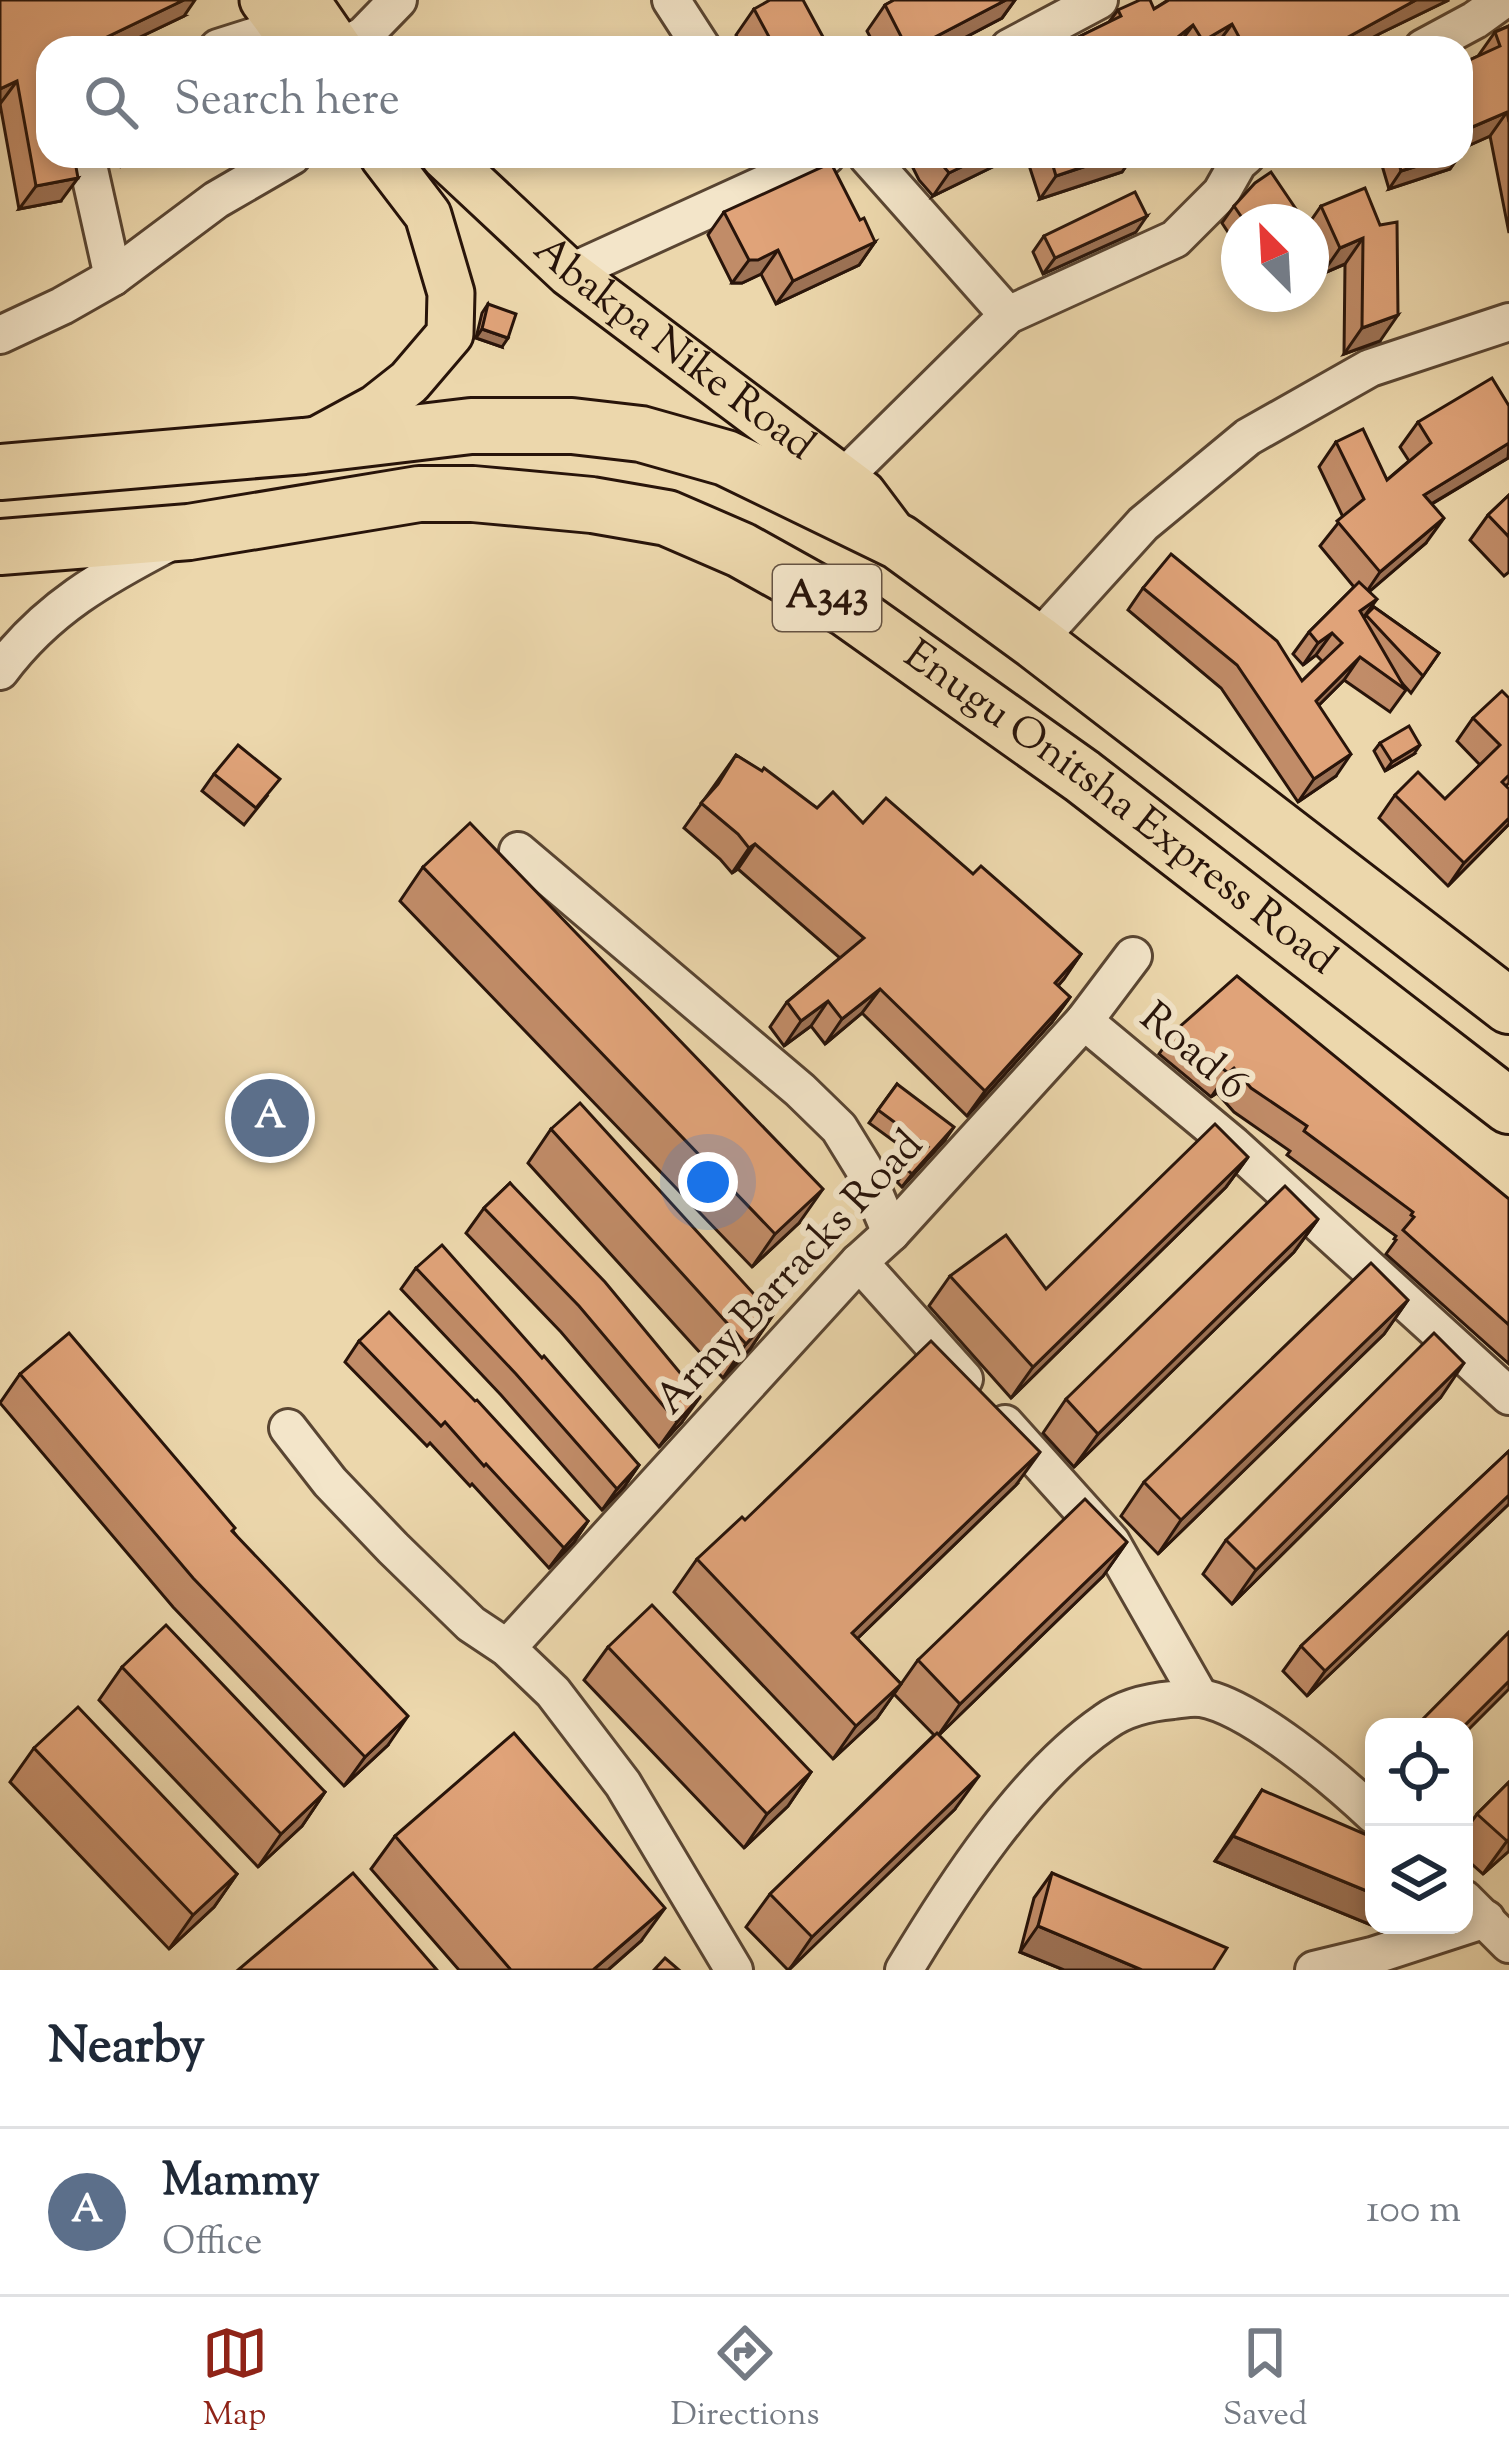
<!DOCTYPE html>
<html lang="en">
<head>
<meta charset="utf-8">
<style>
  :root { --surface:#fff; --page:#f2f2f3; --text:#1f2937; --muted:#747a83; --line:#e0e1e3; --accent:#8f2418 }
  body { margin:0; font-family:"Sorts Mill Goudy",serif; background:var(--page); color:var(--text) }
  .controls { position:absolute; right:36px; bottom:36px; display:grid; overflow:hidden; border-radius:24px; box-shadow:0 6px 18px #0003 }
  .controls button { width:108px; height:108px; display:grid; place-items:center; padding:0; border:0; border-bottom:3px solid var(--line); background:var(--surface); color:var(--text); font:60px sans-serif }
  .compass { position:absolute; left:1221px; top:204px; width:108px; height:108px; border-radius:50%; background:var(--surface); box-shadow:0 6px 18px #0003; rotate:336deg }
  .you { position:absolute; left:708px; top:1182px; width:42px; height:42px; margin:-30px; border:9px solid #fff; border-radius:50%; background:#1a73e8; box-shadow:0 0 0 18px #1a73e833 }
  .badge { display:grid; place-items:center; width:78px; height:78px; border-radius:50%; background:var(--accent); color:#fff; font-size:39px; font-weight:700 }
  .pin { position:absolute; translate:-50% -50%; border:6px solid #fff; box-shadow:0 3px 12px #0006 }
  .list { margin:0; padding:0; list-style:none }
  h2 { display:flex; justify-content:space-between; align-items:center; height:156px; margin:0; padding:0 48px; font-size:51px }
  h2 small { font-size:39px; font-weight:400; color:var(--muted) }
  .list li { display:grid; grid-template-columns:78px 1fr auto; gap:36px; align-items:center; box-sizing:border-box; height:168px; padding:0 48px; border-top:3px solid var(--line) }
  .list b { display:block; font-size:45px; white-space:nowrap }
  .list p { margin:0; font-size:39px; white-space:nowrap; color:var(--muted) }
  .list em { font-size:39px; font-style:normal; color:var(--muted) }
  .icon { flex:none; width:66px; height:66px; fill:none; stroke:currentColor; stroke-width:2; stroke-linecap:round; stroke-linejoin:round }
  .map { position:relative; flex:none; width:1509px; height:1970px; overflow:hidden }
  .search { position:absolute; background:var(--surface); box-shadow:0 6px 18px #0003; left:36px; right:36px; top:36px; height:132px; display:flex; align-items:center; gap:30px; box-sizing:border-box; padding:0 42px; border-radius:36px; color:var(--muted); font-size:45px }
  .sheet { height:324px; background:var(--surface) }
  nav { display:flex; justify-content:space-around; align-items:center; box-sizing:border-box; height:168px; border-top:3px solid var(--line); background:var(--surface); font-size:33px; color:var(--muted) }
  nav a { display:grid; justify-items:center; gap:6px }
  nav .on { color:var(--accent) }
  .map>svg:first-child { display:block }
</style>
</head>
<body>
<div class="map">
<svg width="1509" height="1970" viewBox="0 0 1509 1970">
  <rect width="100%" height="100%" fill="#ecd7ac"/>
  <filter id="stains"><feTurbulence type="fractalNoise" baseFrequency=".00167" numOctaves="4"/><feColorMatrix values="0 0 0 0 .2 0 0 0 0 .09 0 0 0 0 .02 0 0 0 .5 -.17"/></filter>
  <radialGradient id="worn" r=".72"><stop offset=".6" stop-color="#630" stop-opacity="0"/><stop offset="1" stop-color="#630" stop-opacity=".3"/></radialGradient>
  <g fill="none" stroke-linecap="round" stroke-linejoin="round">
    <defs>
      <g id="minor">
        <path d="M671,0l31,48"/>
        <path d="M218,48l63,-20"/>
        <path d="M340,48l24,-13 34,-35"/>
        <path d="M1009,48l90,-48"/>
        <path d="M1423,48l52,-28 28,-20"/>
        <path d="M86,156l27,121"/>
        <path d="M867,156l141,159"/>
        <path d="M569,273l257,-117"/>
        <path d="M0,335l62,-29 51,-29 103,-77 76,-44"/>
        <path d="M842,479l166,-164 167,-76 46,-46 17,-30 8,-7"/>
        <path d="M1036,642l107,-118 105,-87 122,-69 139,-46"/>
        <path d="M0,671c47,-63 103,-94 172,-130"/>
        <path d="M518,851l282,239 39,38 24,39 28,66"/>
        <path d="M1084,1021l149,124 276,251"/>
        <path d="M859,1262l105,117"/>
        <path d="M1005,1424l106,118 89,156"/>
        <path d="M288,1428l42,54 63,66 78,76 36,24 46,44 70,92 111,186"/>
        <path d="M507,1648l352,-386 32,-29 193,-212 49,-65"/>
        <path d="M1464,1899l45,45"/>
        <path d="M904,1970c50,-83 120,-192 201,-248 19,-14 45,-20 68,-22 9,-1 20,-3 28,-2 49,8 136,82 173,117"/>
        <path d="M1314,1970l58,-14 114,-37"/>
      </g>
      <g id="major">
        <path d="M263,0l35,48"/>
        <path d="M306,0l33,48"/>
        <path id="s1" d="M444,156l125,117 294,221 36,48"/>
        <path d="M317,440l59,-32 33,-26 41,-48 1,-41 -23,-78 -45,-59"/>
      </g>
      <g id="highway">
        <path d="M0,472l304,-26 167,-20h101l69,8 85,24 173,84 137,100 473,364"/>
        <path id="s2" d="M0,547l189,-15 230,-38h54l119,11 75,13 74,32 106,59 235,167 427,330"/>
      </g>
    </defs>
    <use href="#minor" stroke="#594532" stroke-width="42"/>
    <use href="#major" stroke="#28140a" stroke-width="51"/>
    <use href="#highway" stroke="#28140a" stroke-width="60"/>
    <use href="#minor" stroke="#f3e5c9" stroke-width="36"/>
    <use href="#major" stroke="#ecd7ac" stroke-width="45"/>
    <use href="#highway" stroke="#ecd7ac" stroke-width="54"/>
  </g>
  <g fill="#c18c68" stroke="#28140a" stroke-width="3">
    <path d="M0,0l184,16 -67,32h-69l13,153 -42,8 -19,-105z"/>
    <path d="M894,0h121l-13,18 -57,30h-69l-9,-17 18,-26z"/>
    <path d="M1168,0h281l-68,33 -28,15h-297l53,-26 9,-12 36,-1z"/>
    <path d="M754,9l75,39h-86l-7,-13z"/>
    <path d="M1509,26v207l-19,-97 -29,13v4v-89l17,-8 17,-24z"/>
    <path d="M120,156h22l-18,9z"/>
    <path d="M907,156h108l-82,40 -14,-16z"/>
    <path d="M1026,156h107l-11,16 -82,27z"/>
    <path d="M1386,156h73l-9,13 -61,20 -8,-27z"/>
    <path d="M1234,206l64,6 -8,10h-51v27l-17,-26z"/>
    <path d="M1321,206l59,19v116l-36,13 1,-90 -23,10 -11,-25 -1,-27z"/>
    <path d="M724,212l136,8 15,22 -16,23 -83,39 -15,-30 -19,9h-10l-24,-48z"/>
    <path d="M1136,232l-93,42 -10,-22 11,-16z"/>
    <path d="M488,304l14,43 -26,-9 6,-25z"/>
    <path d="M1418,422l90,36 -76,46 -6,39 -57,48 -5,27 10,-11 65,46 -28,40 -10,-11 5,8 -16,22 -46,-32 -25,25 17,71 -38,26 -77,-114 -93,-78 15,-22 159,93 20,-20 -6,-6 -13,10 -10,-11 16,-22 45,-45 -34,-41 23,-29 -24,-50 17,-25 51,38 22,-19 -9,-14z"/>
    <path d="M1509,495v77l-5,4 -34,-36 18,-25z"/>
    <path d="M1509,698v85l-3,3 3,38 -61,62 -69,-68 16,-23 50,4 35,-34 -23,-24 16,-23z"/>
    <path d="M1380,743l34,11 -29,17 -11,-20z"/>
    <path d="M736,755l81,53 46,15 110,51 108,80 -23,32 12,11 -18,25 -85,94 -105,-103 -37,31 -14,-18 -27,20 -14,-19 17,-25 53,-44 -102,-89 -6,4 -12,-14 -36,-31z"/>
    <path d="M214,774l53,22 -23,29 -42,-34z"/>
    <path d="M423,867l376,356 -47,44 -352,-366z"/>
    <path d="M1176,1030l333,169v165l-123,-110 10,-14 -2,-1 2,-3 -109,-81 3,-4 -56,-39 -17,-19 -6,4 -52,-43z"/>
    <path d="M897,1084l48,56 -43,47 -5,-5 20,-24 -48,-35z"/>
    <path d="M551,1129l222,186 -23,34 -27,29 -195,-215z"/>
    <path d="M1248,1157l-22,30 -215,211 -82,-92 21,-30 96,13z"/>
    <path d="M510,1183l172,239 -23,25 -98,-115 -95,-99 18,-25z"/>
    <path d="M1318,1219l-24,33 -220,215 -31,-34 23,-34z"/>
    <path d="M416,1268l223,197 -15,22 -22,23 -101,-115 -100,-106z"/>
    <path d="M1408,1300l-24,34 -226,220 -37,-38 23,-34z"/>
    <path d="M359,1341l229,180 -14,21 -25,26 -77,-84 -2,2 -40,-43 -3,3 -82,-84z"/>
    <path d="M20,1374l213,157 155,214 -44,41 -171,-179 -173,-204z"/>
    <path d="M1441,1397l-209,207 -29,-30 23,-34z"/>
    <path d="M1509,1451v53l-202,192 -24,-25 18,-25z"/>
    <path d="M1016,1485l-159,154 44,45 -24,34 -44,41 -159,-167 23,-33 48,-39z"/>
    <path d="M1127,1542l-24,34 -164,159 16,74 -167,161 -42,-43 24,-33 164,-159 -40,-41 24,-34z"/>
    <path d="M608,1647l203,125 -23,34 -44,42 -160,-168z"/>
    <path d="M122,1667l203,125 -23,34 -44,41 -159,-167z"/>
    <path d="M34,1748l203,126 -23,33 -45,42 -159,-167z"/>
    <path d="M1509,1782v69l-26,23 -19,-17v-25l13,-18z"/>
    <path d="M1262,1790l126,137 -7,2 -166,-68z"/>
    <path d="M395,1836l246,105 -33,29h-149l-88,-101z"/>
    <path d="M1052,1873l161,97h-149l-44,-18 14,-54z"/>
  </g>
  <g fill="#9d7255" stroke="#28140a" stroke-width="3">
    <path d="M184,0h11l-11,16 -67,32h-33z"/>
    <path d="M1006,0h9l-13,18 -57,30h-31z"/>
    <path d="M1416,0h33l-68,33 -28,15h-25z"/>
    <path d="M1232,24l-17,23 -16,1 4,-7z"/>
    <path d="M1193,25l-17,23h-12z"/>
    <path d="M17,81l-17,23v-15z"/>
    <path d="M1507,112l-17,24 -29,13v-8l9,-13z"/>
    <path d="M130,156h12l-18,9z"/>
    <path d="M984,156h31l-82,40 16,-23z"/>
    <path d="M1116,156h17l-11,16 -82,27 16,-23z"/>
    <path d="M1449,156h10l-9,13 -61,20 12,-18z"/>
    <path d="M78,178l-17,23 -42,8 17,-23z"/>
    <path d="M1147,216l-11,16 -93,42 12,-16z"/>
    <path d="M1363,238l-18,26 -23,10 18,-26z"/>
    <path d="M875,242l-16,23 -83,39 17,-23z"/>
    <path d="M778,250l-17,24 -19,9h-10l17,-23z"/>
    <path d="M1398,315l-18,26 -36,13 18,-26z"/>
    <path d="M482,329l26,9 -6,9 -26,-9z"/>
    <path d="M1509,443l-1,15 -102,61 18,-24z"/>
    <path d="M1444,518l-18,25 -63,54 17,-25z"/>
    <path d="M1377,599l-16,22 -1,-10z"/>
    <path d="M1332,633l-16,22 -13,10 15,-22z"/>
    <path d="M1360,657l-16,23 -44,44 16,-23z"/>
    <path d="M1420,745l-6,9 -29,17 7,-9z"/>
    <path d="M1351,754l-15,22 -38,26 16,-23z"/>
    <path d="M1509,818v6l-61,62 16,-23z"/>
    <path d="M755,844l-17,25 -6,4 17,-25z"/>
    <path d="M1081,954l-17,25 -26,29 17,-25z"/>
    <path d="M880,989l-18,24 -37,31 17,-25z"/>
    <path d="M1070,997l-18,25 -85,94 18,-25z"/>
    <path d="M828,1001l-17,25 -27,20 17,-25z"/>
    <path d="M1234,1068l-17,25 -6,4 17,-24z"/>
    <path d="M954,1127l-9,13 -43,47 10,-13z"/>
    <path d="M1248,1157l-22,30 -215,211 22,-31z"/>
    <path d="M823,1189l-24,34 -47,44 23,-33z"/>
    <path d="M1318,1219l-24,33 -220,215 24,-33z"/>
    <path d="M1408,1300l-24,34 -226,220 23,-34z"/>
    <path d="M773,1315l-23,34 -27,29 23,-34z"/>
    <path d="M1464,1363l-23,34 -209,207 24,-34z"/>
    <path d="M700,1397l-18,25 -23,25 18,-25z"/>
    <path d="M1040,1452l-24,33 -187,181 23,-33z"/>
    <path d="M639,1465l-15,22 -22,23 15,-21z"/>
    <path d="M1509,1495v9l-202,192 18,-25z"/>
    <path d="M588,1521l-14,21 -25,26 15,-20z"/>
    <path d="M1127,1542l-24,34 -166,161 23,-33z"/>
    <path d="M1509,1681v8l-45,45 -1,-7z"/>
    <path d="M901,1684l-24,34 -44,41 23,-33z"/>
    <path d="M408,1716l-20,29 -44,41 21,-29z"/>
    <path d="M811,1772l-23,34 -44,42 23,-34z"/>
    <path d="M979,1776l-24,33 -166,161 23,-33z"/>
    <path d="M325,1792l-23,34 -44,41 23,-33z"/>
    <path d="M1233,1836l141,58v31h16l-9,4 -166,-68z"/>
    <path d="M1509,1839v12l-26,23 24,-33z"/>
    <path d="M237,1874l-23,33 -45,42 24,-34z"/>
    <path d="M665,1908l-24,33 -33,29h-15z"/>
    <path d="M1038,1926l104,44h-78l-44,-18z"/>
  </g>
  <g fill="#e0a379" stroke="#28140a" stroke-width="3">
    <path d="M0,0h184l-100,48h-36v108h26l4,22 -42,8 -19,-105 -17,8z"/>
    <path d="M770,0h33l26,48h-54l-21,-39z"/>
    <path d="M894,0h112l-92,48h-7l-22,-43z"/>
    <path d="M1140,0h10l4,9 15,-9h247l-88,48h-83l-13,-24 -29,17 -10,-16 -29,23h-108l65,-32 -3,-6z"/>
    <path d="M1509,26v96l-2,-10 -37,16 -9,-19v-45l39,-18 -5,-14z"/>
    <path d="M935,156h49l-35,17z"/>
    <path d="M1050,156h66l-60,20z"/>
    <path d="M1397,156h52l-48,15z"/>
    <path d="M831,163l29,57 4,-2 11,24 -82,39 -15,-31 -20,10h-9l-25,-48z"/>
    <path d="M1271,172l27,40 -16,10h-37l-11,-16 21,-23z"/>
    <path d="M1365,188l15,37 17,-3 1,93 -36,13 1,-90 -23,10 -19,-42z"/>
    <path d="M1135,192l12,24 -92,42 -11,-22z"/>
    <path d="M488,304l28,10 -8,24 -26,-9z"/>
    <path d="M1492,378l17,28v37l-85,52 20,23 -64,54 -43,-51 27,-22 -28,-57 27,-13 24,51 44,-37 -13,-21z"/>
    <path d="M1509,495v42l-21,-22z"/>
    <path d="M1171,554l106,87 25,40 40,-38 -10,-10 -14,10 -9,-11 50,-50 18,17 -17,12 46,79 -46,-33 -44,44 35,53 -37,25 -77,-114 -94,-77z"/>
    <path d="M1374,607l65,46 -16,23 -57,-61z"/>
    <path d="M1502,691l7,7v77l-7,7 7,7v29l-45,45 -69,-68 23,-23 27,27 55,-54 -27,-27z"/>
    <path d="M1409,726l11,19 -28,17 -12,-19z"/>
    <path d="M238,745l42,34 -24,29 -42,-34z"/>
    <path d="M736,755l26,16 2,-3 53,40 16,-16 30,31 23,-25 87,76 8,-8 100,88 -26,29 15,14 -85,94 -105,-102 -38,30 -14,-18 -27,20 -14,-19 77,-64 -109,-94 -6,4 -11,-14 -37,-31 17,-19z"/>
    <path d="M470,823l353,366 -48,45 -352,-367z"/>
    <path d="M1237,976l272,223v126l-106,-95 11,-13 -3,-2 2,-3 -109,-81 3,-5 -56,-38 -17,-20 -6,5 -52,-43z"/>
    <path d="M897,1084l57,43 -42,47 -6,-5 22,-22 -50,-37z"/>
    <path d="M580,1103l193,212 -27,29 -195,-215z"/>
    <path d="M1215,1124l33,33 -215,210 -83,-91 56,-41 40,54z"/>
    <path d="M510,1183l95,99 95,115 -23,25 -98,-116 -95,-98z"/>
    <path d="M1285,1186l33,33 -220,215 -32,-35z"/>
    <path d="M442,1245l100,113 2,-2 95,109 -22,24 -101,-115 -100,-106z"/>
    <path d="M1371,1263l37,37 -227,220 -37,-38z"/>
    <path d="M389,1312l86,89 2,-1 111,121 -24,27 -78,-84 -2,2 -39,-44 -4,4 -82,-85z"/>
    <path d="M69,1333l166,195 -3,3 176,185 -43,41 -172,-179 -173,-204z"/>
    <path d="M1434,1333l30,30 -208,207 -30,-30z"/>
    <path d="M931,1341l109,111 -188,181 49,51 -45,42 -159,-167 45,-42 3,3z"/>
    <path d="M1509,1451v44l-184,176 -24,-25z"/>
    <path d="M1085,1499l42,43 -167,162 -42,-44z"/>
    <path d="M652,1605l159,167 -44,42 -159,-167z"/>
    <path d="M166,1625l159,167 -44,42 -159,-167z"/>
    <path d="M1509,1632v49l-46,46h-48z"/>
    <path d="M78,1707l159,167 -44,41 -159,-167z"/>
    <path d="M514,1733l151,175 -72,62h-82l-116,-134z"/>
    <path d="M937,1733l42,43 -167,161 -42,-43z"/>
    <path d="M1509,1782v57l-2,2 -30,-27z"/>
    <path d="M1262,1790l112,48v56l-141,-58z"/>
    <path d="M353,1873l84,97h-199z"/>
    <path d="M1052,1873l175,75 -14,22h-71l-104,-44z"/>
    <path d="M665,1958l14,12h-25z"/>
  </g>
  <g text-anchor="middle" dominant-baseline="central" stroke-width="12" stroke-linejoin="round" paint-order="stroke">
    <rect fill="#f3e5c9" stroke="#655343" stroke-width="3" x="773" y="565" width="108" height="66" rx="9"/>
    <g font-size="39" font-weight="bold" fill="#28140a">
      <text x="827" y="598">A343</text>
    </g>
    <g font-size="42" fill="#28140a" stroke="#f3e5c9">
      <text stroke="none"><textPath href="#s1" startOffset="300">Abakpa Nike Road</textPath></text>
      <text stroke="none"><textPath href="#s2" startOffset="1212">Enugu Onitsha Express Road</textPath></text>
      <text transform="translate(1192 1053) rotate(40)">Road 6</text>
      <text transform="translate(791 1274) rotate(-47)">Army Barracks Road</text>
    </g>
  </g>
  <rect width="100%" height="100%" filter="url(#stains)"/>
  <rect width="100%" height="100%" fill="url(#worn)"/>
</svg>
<div class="controls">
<button><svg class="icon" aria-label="locate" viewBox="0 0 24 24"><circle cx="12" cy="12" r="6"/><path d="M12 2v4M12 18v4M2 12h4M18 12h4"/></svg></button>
<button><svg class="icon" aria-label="layers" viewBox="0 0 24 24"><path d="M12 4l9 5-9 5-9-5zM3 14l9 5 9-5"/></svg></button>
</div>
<svg class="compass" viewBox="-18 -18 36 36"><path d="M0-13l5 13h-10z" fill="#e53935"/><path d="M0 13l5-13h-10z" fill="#747a83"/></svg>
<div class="you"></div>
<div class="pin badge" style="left:270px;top:1118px;background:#5c6f8a">A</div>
<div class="search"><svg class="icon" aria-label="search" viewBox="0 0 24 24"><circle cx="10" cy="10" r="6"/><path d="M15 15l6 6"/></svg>Search here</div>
</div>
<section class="sheet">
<h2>Nearby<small></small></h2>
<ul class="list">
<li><span class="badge" style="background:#5c6f8a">A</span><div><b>Mammy</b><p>Office</p></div><em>100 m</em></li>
</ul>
</section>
<nav>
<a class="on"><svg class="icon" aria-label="map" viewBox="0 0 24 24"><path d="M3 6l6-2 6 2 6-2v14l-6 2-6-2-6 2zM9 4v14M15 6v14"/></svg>Map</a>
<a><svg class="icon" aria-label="directions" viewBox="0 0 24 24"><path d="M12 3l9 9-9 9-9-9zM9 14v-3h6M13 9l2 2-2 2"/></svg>Directions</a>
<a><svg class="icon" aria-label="saved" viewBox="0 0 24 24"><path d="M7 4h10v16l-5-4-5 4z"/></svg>Saved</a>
</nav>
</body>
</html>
